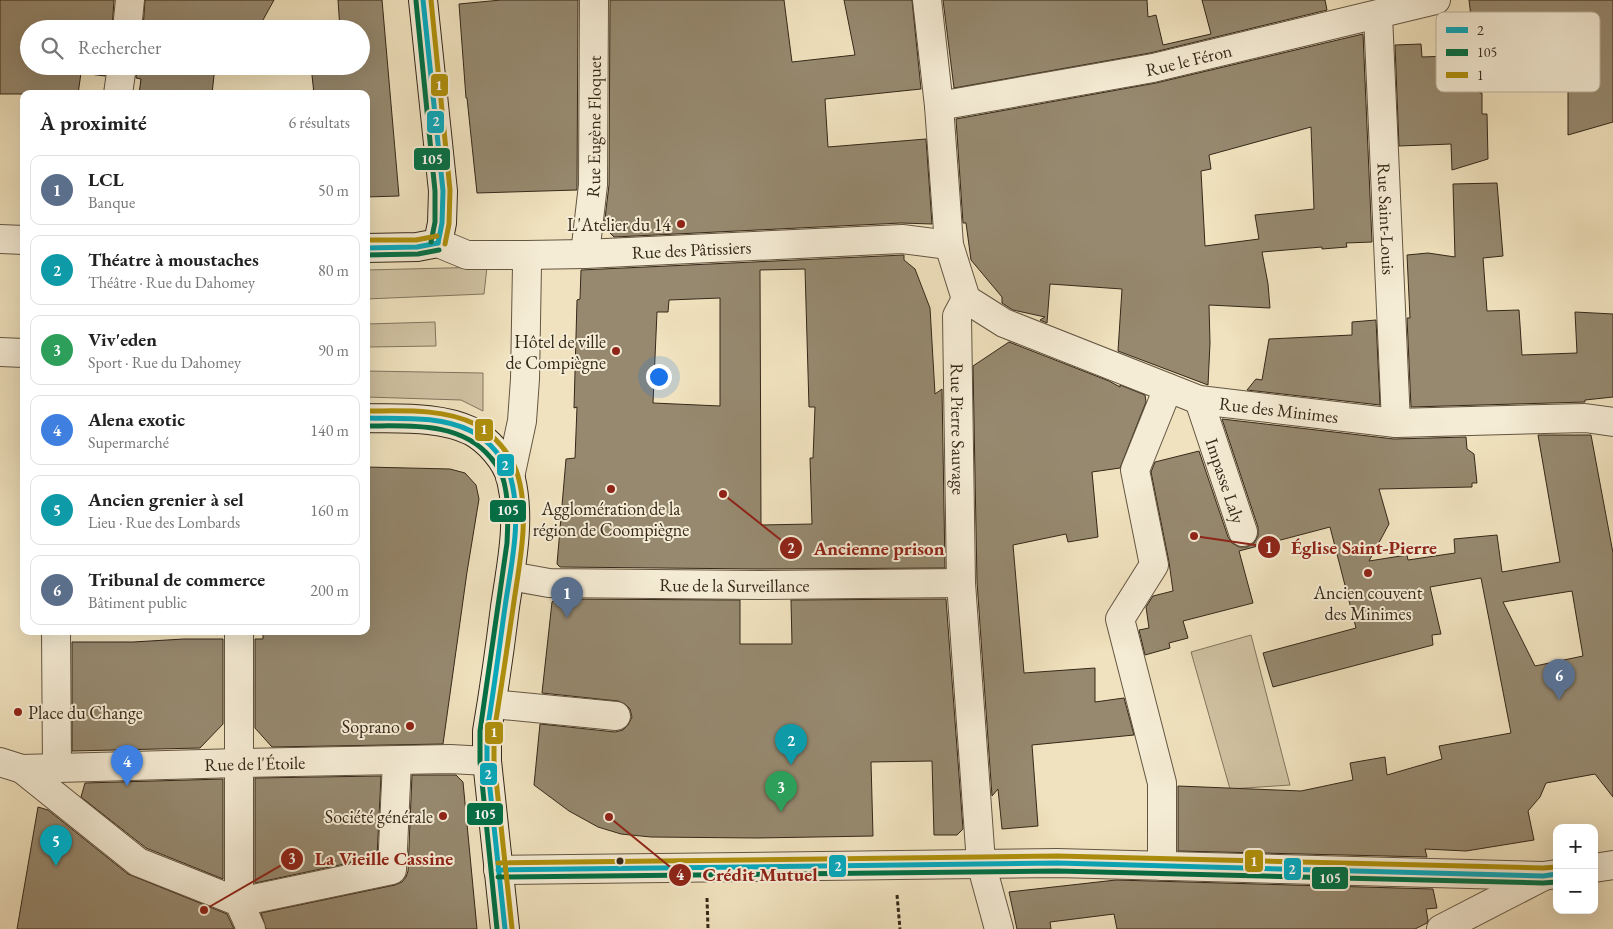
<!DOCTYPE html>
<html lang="fr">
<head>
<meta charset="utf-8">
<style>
  :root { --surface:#fff; --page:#f2f2f2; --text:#222; --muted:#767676; --line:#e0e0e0; --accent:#8f2418 }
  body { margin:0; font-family:"EB Garamond",serif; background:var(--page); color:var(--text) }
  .controls { position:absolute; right:15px; bottom:15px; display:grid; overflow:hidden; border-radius:10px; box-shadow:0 5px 20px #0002 }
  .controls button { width:45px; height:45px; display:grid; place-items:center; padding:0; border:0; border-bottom:1px solid var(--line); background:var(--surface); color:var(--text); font:25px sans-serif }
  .you { position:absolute; left:658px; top:376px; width:18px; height:18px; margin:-12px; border:4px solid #fff; border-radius:50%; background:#1a73e8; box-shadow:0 0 0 8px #1a73e833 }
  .badge { display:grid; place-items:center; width:32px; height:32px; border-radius:50%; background:var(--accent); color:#fff; font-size:16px; font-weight:700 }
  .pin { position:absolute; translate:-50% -41px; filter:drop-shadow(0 1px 2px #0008) }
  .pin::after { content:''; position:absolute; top:26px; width:18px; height:15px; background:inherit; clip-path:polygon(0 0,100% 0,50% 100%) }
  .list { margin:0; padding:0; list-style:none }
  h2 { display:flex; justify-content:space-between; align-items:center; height:65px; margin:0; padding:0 20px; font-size:21px }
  h2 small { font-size:16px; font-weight:400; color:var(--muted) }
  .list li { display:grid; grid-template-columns:32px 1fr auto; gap:15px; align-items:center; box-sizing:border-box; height:70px; margin:0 10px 10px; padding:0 10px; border:1px solid var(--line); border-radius:10px }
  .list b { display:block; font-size:19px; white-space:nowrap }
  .list p { margin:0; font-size:16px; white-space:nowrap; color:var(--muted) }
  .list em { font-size:16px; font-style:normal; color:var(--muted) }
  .icon { flex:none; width:28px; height:28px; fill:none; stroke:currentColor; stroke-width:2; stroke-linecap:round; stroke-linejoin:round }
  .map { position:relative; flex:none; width:1613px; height:929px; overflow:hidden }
  .search { position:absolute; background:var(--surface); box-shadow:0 5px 20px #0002; left:20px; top:20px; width:350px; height:55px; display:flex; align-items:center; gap:12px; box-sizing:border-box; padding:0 18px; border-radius:28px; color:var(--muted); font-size:19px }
  .panel { position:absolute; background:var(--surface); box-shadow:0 5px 20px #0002; left:20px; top:90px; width:350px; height:545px; border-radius:10px }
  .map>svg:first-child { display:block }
</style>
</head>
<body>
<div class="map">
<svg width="1613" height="929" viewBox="0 0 1613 929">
  <rect width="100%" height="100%" fill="#f0e2be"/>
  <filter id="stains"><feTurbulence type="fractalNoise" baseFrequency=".004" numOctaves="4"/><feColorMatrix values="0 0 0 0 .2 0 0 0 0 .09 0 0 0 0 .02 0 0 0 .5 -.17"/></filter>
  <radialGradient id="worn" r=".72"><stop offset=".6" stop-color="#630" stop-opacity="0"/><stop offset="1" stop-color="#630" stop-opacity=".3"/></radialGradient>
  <g fill="#d0c2a2" stroke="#82755e">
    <path d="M487,267l-3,27 -118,5v-29z"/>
    <path d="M435,322l1,24 -68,1 -1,-23z"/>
    <path d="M366,371l117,2v38l-22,-11 -95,-3z"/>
    <path d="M1251,635l39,150 -60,4 -39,-137z"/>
  </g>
  <g fill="#96896f" stroke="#352819" fill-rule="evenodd">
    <path d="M0,0h114l-2,29h-83v37h77l-1,10 -24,-3 -3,21h-78z"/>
    <path d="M145,0h129l-16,29h-115z"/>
    <path d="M338,0h44l17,196 -33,1v-103h-52l-3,-28h50v-37h-21z"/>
    <path d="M501,0h77l-1,190 -100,3 -10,-95h-1l-7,-94z"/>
    <path d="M610,0h174l8,62 63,-7 -11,-55h68l9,89 -96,10 3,48 98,-8 6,85 -31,-1 -287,14 -10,-10 5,-42z"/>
    <path d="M943,0h204l1,17 8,-2 7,30 48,-11 -9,-34h123l2,10 -177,43 -196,35z"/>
    <path d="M1469,0h144v122l-45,13v-107l-23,3 -1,-5 -71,8z"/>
    <path d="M1363,34l9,208 -26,1 1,4 -25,2v-2l-60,5 6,32 2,24 -61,-3 1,38 -2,42 -90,-34 4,-62 -72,-5 -3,39 -7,-3 5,-3 -32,-7 -11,-7v-6l-31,-37 -5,-37h-3l-7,-104 200,-36zM1311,127l3,82 -59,6 4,24 -54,7 -4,-75 10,-2 -2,-14z"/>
    <path d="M1421,44l1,13 54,-2 4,38h2v21h5l1,45 -36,11 -1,-26 -52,2 -4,-101z"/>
    <path d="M137,66h78l-3,28h-73l2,-15 -5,-1z"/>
    <path d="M1497,183l6,73 -20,2 4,53 32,-1 3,45 55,-2 -2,-41 38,2v83l-28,3v2l-174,5 -4,-89h3l-3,-63 21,-2 27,4 -2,-73z"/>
    <path d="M904,255v5l11,9 15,39 5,86 7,-5 3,179 -185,1 -200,-2 -3,-3 9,-105 9,-1 2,-51 -3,1 3,-108 3,-1 1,-29zM805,269l4,138h6l-2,51h-3l2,66 -51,1 -1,-255zM720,298v108l-67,-3 4,-91h11l1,-12z"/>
    <path d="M1376,320l4,85 -133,-15 9,-11 6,1 7,-41 83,-4v-13z"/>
    <path d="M1009,342l100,39 11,6v-2l25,10 1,7 -26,66 -28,4 6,65 -30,5 -2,-8 -53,11 11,128 71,-5v34l29,-4 10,37 -102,10 6,81 -36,3 -4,-40 -6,7 -15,-214 -4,-216z"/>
    <path d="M1222,419l172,20 72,-2 1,12 7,5 3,29h-5v4l-93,2 10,35 -20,37 38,-6 1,5 47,-7 -1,-14 43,-4 5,37 58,-10 -22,-127h53l22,118v244l-18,-23 -49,9 -6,14 -12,14 6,29 -68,11 -41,-2 2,8 -249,-6v-65l123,5 52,-11 -3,-17 35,-6 2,18 55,-16 -3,-13 72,-13 -30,-155 -51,9 11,47 -9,1 1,10 -160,42 -10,-34 93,-25 -26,-101 -91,24 14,52 -70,18 5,17 -19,5 1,5 -25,7 -6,-25 10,-2 -3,-21 7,-11 20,-5 -4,-29 -18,-90 4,-10 44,-11 29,86 4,6 7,4h8l7,-4 4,-7v-9zM1572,591l11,65 -48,10 -32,-64z"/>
    <path d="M366,467l84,2 15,4 11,12 3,14 -12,73 -24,172 -171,3 -17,-19v-89h8v-8h103z"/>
    <path d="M555,599l185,1v44h52l-1,-44 155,-1 17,230 -6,6h-23l-2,-74 -61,1 2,74 -116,2 -106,-1 -30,-3 -23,-7 -29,-16 -35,-26 6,-61 75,8 8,-2 5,-5 4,-8 -2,-8 -5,-5 -7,-3 -76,-8 10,-91z"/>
    <path d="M184,639h39v85l-23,24 -128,3v-109h61z"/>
    <path d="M412,775h44l7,7 14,147h-211l-5,-16 134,-28 7,-3 4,-5 2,-6z"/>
    <path d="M381,776l-4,81 -122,26v-105z"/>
    <path d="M223,779v100l-77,-31 -65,-51 4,-14z"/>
    <path d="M38,807l10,3 80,64 99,40 7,15h-217z"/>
    <path d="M1116,880l317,9 4,19 -11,1 2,11 -1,3 -12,6h-298l-3,-15 -64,8 1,7h-34l-8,-37z"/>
  </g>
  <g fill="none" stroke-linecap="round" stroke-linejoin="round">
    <defs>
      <g id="street">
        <path id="s1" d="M927,0l12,106 10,139 17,54 -9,17 4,267 20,280 18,66"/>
        <path id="s2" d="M1378,15l18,408"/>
        <path d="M127,29l3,-29"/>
        <path d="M118,94l4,-28"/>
        <path id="s3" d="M939,106l214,-38 283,-68"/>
        <path d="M0,239l24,1"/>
        <path id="s4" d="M438,243l29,12h59l59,-1 317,-15 47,6"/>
        <path id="s5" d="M585,254l8,-69 1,-185"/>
        <path id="s6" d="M966,299l38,24 195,77 197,23 189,-5 28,4"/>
        <path d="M0,352l24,1"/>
        <path id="s7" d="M1199,400l44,132"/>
        <path d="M510,477l12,-56 3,-42 2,-114 -1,-10"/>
        <path id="s8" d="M510,576l39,7 211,2 201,-2"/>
        <path d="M56,631l1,137"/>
        <path d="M239,631v271l153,-32 5,-109"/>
        <path d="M492,704l124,12"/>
        <path id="s9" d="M0,762l22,7 217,-6 211,-4 37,2"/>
        <path d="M22,769l116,93 101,40 12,27"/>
        <path d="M1162,866v-83l-42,-164 34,-54 -19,-95 33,-82"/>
        <path d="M1594,868l19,-3"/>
        <path d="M498,870l559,-7 486,13 14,-2"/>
        <path d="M1441,929l101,-52"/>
      </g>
      <g id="secondary">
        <path d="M366,248l51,-1 21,-4 4,-20 1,-32 -20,-191"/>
        <path d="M366,418c34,1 73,-2 105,13 17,9 35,29 40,48 10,42 0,87 -6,128 -5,41 -11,83 -18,124v30l18,168"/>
      </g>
    </defs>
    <use href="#street" stroke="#645642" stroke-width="30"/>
    <use href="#secondary" stroke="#352819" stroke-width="30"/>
    <g stroke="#352819" stroke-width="3" stroke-dasharray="4 2.5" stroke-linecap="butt">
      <path d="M897,895l3,34"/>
      <path d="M707,898l1,31"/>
    </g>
    <use href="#street" stroke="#f5ecd5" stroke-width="28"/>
    <use href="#secondary" stroke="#f5ecd5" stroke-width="28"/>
    <defs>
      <g id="bus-1">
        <path d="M423,0l20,191 -1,32 -4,20"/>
        <path d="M366,248l51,-1 21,-4"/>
        <path d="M366,418c34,1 73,-3 105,13 18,9 35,29 40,48 11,42 0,86 -6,128 -6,42 -11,83 -18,124v30l18,168"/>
        <path d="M498,870l559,-7 486,13 14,-2"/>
      </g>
      <g id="bus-2">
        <path d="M416,1l19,190v31l-4,20"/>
        <path d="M366,255l52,-1 21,-4"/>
        <path d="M366,426c43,0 95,-5 125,32 6,7 11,15 13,24 5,20 4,40 3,61l-27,188v31l17,167"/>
        <path d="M498,877l559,-6 486,12 14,-1"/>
      </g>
      <g id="bus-3">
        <path d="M431,0l19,190 -1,34 -4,20"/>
        <path d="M366,240h50l21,-4"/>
        <path d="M366,411c36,0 76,-3 109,13 19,10 37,31 43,52 12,42 1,89 -5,132 -6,41 -12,82 -19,124v29l18,167"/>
        <path d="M498,863l559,-7 486,12 13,-1"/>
      </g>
    </defs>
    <use href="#bus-1" stroke="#f5ecd5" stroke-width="9"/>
    <use href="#bus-2" stroke="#f5ecd5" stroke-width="9"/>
    <use href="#bus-3" stroke="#f5ecd5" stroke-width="9"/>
    <use href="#bus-1" stroke="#06a9bd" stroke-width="5"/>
    <use href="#bus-2" stroke="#006f45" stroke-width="5"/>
    <use href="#bus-3" stroke="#ae8f0c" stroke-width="5"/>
  </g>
  <g fill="#8f2418" stroke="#f5ecd5" stroke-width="2">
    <circle cx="681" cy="224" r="5"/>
    <circle cx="616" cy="351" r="5"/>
    <circle cx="611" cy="489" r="5"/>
    <circle cx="1368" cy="573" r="5"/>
    <circle cx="18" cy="712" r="5"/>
    <circle cx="410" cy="726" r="5"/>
    <circle cx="443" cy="816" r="5"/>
  </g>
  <circle fill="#352819" stroke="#f5ecd5" stroke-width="2" cx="620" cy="861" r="4.5"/>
  <g text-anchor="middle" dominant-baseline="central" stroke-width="4" stroke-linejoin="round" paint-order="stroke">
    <g font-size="18" fill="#352819" stroke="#f5ecd5">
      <text stroke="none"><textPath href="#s3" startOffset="254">Rue le Féron</textPath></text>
      <text stroke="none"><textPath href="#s5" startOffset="128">Rue Eugène Floquet</textPath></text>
      <text stroke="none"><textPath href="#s2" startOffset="204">Rue Saint-Louis</textPath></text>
      <text stroke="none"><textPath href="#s4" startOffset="256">Rue des Pâtissiers</textPath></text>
      <text stroke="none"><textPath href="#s6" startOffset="335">Rue des Minimes</textPath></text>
      <text stroke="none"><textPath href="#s1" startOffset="435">Rue Pierre Sauvage</textPath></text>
      <text stroke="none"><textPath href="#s7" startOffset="85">Impasse Laly</textPath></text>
      <text stroke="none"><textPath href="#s8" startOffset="225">Rue de la Surveillance</textPath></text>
      <text stroke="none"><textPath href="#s9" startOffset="256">Rue de l'Étoile</textPath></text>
    </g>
    <g font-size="18" fill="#352819" stroke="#f5ecd5" text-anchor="end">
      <text x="671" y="224">L'Atelier du 14</text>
      <text x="606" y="341">Hôtel de ville<tspan x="606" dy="21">de Compiègne</tspan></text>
      <text x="611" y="508" text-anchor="middle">Agglomération de la<tspan x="611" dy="21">région de Coompiègne</tspan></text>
      <text x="1368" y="592" text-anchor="middle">Ancien couvent<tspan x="1368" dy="21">des Minimes</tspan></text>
      <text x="28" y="712" text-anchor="start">Place du Change</text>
      <text x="400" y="726">Soprano</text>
      <text x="433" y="816">Société générale</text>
    </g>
  </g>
  <rect x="1436" y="12" width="164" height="80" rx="8" fill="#f5ecd5" stroke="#bbb19d" stroke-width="1"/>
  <rect x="1446" y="27" width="22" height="6" fill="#06a9bd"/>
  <rect x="1446" y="49" width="22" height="7" fill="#006f45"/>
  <rect x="1446" y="72" width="22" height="6" fill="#ae8f0c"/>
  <g font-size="14" fill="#352819">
    <text x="1477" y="35">2</text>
    <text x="1477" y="57">105</text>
    <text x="1477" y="80">1</text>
  </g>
  <path fill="none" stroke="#8f2418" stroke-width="2" d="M1194 536L1269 547M723 494L791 548M204 910L292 859M609 817L680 875"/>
  <g fill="#8f2418" stroke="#f5ecd5" stroke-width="2">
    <circle cx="1194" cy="536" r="5"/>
    <circle cx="723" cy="494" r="5"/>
    <circle cx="204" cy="910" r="5"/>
    <circle cx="609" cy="817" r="5"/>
    <circle cx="1269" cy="547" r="12"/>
    <circle cx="791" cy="548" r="12"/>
    <circle cx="292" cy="859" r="12"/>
    <circle cx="680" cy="875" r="12"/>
  </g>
  <g font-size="15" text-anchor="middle" font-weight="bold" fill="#fff">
    <text x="1269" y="553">1</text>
    <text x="791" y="553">2</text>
    <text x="292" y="864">3</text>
    <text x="680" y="880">4</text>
  </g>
  <g font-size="19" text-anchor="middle" font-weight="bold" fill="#8f2418" stroke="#f5ecd5" stroke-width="4" stroke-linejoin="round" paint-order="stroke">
    <text x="1364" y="554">Église Saint-Pierre</text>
    <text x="879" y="555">Ancienne prison</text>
    <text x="384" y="865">La Vieille Cassine</text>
    <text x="760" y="881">Crédit Mutuel</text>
  </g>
  <g stroke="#f5ecd5" stroke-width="2">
    <rect x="430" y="73" width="19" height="24" rx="5" fill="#ae8f0c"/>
    <rect x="426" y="110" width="19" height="24" rx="5" fill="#06a9bd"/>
    <rect x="413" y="147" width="38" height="24" rx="5" fill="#006f45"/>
    <rect x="474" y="418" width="20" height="24" rx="5" fill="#ae8f0c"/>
    <rect x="496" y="453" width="19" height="24" rx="5" fill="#06a9bd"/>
    <rect x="489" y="499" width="38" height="24" rx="5" fill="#006f45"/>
    <rect x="484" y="721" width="20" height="24" rx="5" fill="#ae8f0c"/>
    <rect x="479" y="762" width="19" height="24" rx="5" fill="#06a9bd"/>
    <rect x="466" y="802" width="38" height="24" rx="5" fill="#006f45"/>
    <rect x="1244" y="849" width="20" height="24" rx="5" fill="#ae8f0c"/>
    <rect x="828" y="854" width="19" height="24" rx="5" fill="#06a9bd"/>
    <rect x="1283" y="857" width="19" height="24" rx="5" fill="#06a9bd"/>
    <rect x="1311" y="866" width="38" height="24" rx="5" fill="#006f45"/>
  </g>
  <g font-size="14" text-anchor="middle" font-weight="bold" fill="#fff">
    <text x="439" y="90">1</text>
    <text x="436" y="126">2</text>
    <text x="432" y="164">105</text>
    <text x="484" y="434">1</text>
    <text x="505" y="470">2</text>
    <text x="508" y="515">105</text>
    <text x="494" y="737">1</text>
    <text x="488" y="779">2</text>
    <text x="485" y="819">105</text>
    <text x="1254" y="866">1</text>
    <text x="838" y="871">2</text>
    <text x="1292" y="874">2</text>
    <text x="1330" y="883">105</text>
  </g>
  <rect width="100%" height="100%" filter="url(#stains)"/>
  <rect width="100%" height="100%" fill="url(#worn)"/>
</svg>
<div class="controls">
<button>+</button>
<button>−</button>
</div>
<div class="you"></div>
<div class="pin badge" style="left:567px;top:618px;background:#5c6f8a">1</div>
<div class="pin badge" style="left:791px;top:765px;background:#0f9aa8">2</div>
<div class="pin badge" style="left:781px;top:812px;background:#2e9e5b">3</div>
<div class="pin badge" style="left:127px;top:786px;background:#3f7fe0">4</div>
<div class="pin badge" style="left:56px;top:866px;background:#0f9aa8">5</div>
<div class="pin badge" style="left:1559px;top:700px;background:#5c6f8a">6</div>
<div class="search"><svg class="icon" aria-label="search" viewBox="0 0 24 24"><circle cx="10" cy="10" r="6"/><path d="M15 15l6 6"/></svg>Rechercher</div>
<section class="panel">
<h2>À proximité<small>6 résultats</small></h2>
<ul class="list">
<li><span class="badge" style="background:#5c6f8a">1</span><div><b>LCL</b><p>Banque</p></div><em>50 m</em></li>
<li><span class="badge" style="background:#0f9aa8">2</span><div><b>Théatre à moustaches</b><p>Théâtre · Rue du Dahomey</p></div><em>80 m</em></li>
<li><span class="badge" style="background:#2e9e5b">3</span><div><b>Viv'eden</b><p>Sport · Rue du Dahomey</p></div><em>90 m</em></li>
<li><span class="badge" style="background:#3f7fe0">4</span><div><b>Alena exotic</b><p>Supermarché</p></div><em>140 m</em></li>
<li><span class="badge" style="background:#0f9aa8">5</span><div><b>Ancien grenier à sel</b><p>Lieu · Rue des Lombards</p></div><em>160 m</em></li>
<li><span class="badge" style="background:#5c6f8a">6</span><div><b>Tribunal de commerce</b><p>Bâtiment public</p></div><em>200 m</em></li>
</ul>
</section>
</div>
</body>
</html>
